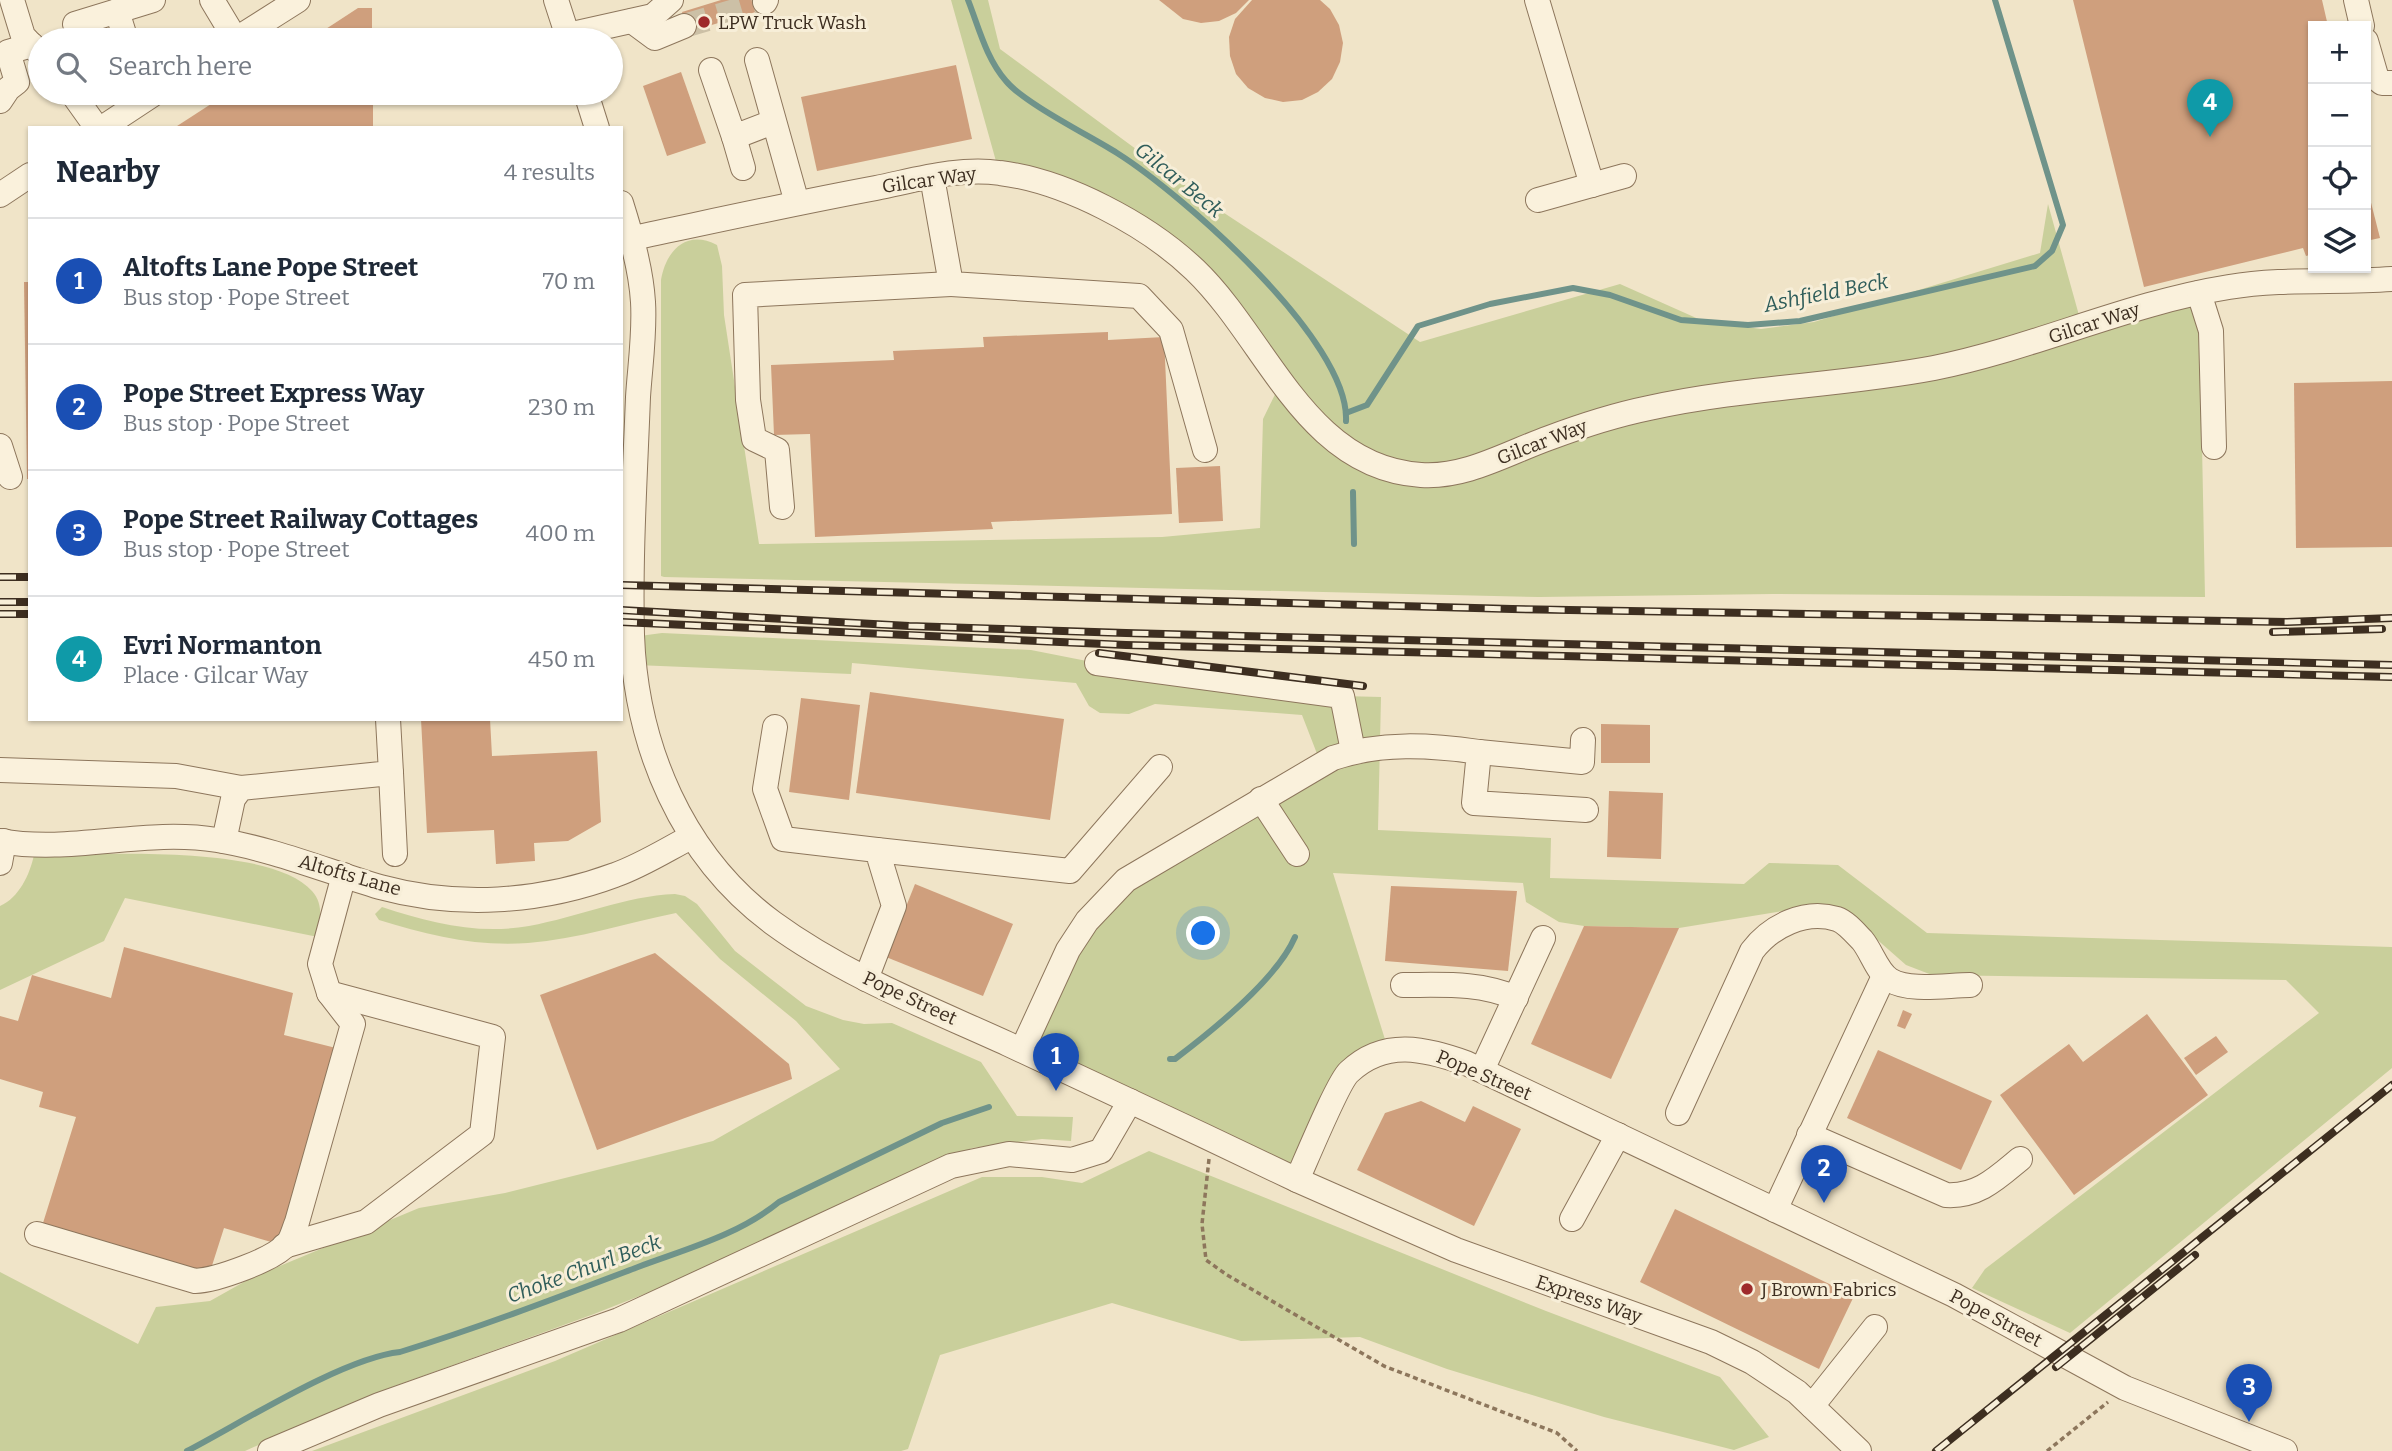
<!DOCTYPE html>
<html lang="en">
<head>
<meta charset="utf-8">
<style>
  :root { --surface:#fff; --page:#f2f2f3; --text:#1f2937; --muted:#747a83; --line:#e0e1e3; --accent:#7c3aed }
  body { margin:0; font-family:Bitter,serif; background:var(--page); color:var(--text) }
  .controls { position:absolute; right:21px; top:21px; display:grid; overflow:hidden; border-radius:0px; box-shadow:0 2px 5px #0004 }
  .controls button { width:63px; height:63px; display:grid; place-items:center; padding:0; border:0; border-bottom:2px solid var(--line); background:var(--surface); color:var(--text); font:35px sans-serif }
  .you { position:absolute; left:1204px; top:934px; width:24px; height:24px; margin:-18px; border:5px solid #fff; border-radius:50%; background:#1a73e8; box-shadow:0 0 0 10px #1a73e833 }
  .badge { display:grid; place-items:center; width:46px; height:46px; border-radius:50%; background:var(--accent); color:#fff; font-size:23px; font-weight:700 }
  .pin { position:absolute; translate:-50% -58px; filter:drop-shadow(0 2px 4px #0008) }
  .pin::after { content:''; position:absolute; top:37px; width:24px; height:21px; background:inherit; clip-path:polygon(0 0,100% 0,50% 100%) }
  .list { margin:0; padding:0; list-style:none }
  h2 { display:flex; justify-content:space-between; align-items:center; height:91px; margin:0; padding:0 28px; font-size:30px }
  h2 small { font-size:23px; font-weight:400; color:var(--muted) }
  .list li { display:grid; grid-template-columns:46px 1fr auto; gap:21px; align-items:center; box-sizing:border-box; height:126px; padding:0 28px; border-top:2px solid var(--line) }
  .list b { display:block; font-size:26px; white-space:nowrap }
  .list p { margin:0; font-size:23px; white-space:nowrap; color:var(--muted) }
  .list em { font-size:23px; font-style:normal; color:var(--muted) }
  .icon { flex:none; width:38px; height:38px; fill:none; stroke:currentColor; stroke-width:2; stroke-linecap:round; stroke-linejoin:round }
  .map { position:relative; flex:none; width:2392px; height:1451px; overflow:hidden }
  .search { position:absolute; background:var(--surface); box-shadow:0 2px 5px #0004; left:28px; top:28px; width:595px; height:77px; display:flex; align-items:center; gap:18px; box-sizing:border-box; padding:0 24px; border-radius:38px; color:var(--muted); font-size:26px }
  .panel { position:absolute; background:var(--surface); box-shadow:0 2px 5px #0004; left:28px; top:126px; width:595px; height:595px; border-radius:0px }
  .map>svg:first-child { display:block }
</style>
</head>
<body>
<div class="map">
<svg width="2392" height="1451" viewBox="0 0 2392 1451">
  <rect width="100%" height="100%" fill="#f0e4c8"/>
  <g fill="#c9cf9b">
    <path d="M951,0h37l12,49 212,156 208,137 200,-58 83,37 58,8 53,-7 226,-69 8,-49 34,122 117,-33 6,304 -432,-3 -234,3 -875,-20 -3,-1v-296c5,-30 26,-51 56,-35l5,21 2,49 35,229 403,-7 98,-9 3,-109 19,-39 -113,-132 -170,-76z"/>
    <path d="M662,633l369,17 66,13 245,33 39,1 -3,133 173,8 -1,40 194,6 25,-21 69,2 89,68 465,14v121l-322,265 -98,-45 13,-19 334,-256 -33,-33 -354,-5 -26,-10 -58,-51 -29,-9 -140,23 -95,-2 -25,-4 -33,-20 -3,-19 -190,-10 55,176 -40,23 -51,108 -275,-130 86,-152 213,-134 -19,-49 -147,-11 -26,10 -29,-1 -11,-7 -13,-23 -224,-20 -1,11 -215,-9 -4,-28z"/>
    <path d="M34,855c61,0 236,-12 278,36 12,13 8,30 6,46l-193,-39 -21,43 -104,49v-84c19,-8 30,-32 34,-51z"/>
    <path d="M675,894l10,2 12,8 38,47 71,55 37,14 21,4 28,-1 89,39 36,54 56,1 -2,24 -29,-2 -70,9 -254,117 -124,49 -221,80 -128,57h-245v-179l138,72 18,-37 54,-6 41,-23 168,-70 86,-15 208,-52 127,-72 -44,-48 -76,-62 -44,-46c-49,10 -98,26 -148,30 -52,4 -100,-8 -149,-23l-4,-6 7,-7c48,16 96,28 147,19 49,-9 96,-30 146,-32z"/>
    <path d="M1149,1151l397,160 174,66 49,60 -35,13 -130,-33 -157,-48 -87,-32 -119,4 -129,-38 -172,52 -32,94 -7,2h-589l243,-90 427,-184h60l40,6z"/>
  </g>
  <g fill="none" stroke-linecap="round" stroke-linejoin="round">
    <g stroke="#6f938a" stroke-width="6">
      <path d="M968,0c11,28 18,58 38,81 18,22 84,55 111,72 65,41 233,188 229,268"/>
      <path d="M1346,413l21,-8 51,-79 72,-22 83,-16 37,7 71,25 67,5 52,-4 235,-55 17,-15 11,-26 -68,-225"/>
      <path d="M1353,492l1,52"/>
      <path d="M1170,1059h5c37,-28 102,-80 120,-122"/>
      <path d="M187,1451c54,-28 156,-93 213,-99 81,-25 159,-55 238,-85 48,-18 101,-32 141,-65l163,-79 47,-16"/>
    </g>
  </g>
  <g fill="#cf9f7d">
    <path d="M721,0h35l3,11 -71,21 -6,-20z"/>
    <path d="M1159,0h90l-13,13 -17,8 -18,2 -18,-4z"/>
    <path d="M1252,0h68l10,9 9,16 4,18 -3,19 -8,17 -14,13 -16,8 -19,2 -18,-4 -17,-10 -12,-14 -6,-18 -1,-19 6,-18z"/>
    <path d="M2073,0h249l6,26h-15v228l-7,2 -3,-8 -159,39z"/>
    <path d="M358,8h14v32h-63z"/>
    <path d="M956,65l16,74 -155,32 -16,-74z"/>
    <path d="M681,72l25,71 -39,13 -24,-70z"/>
    <path d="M228,93h145v35h-199z"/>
    <path d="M2366,183l14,55 -14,3z"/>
    <path d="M24,282h6v197h-3z"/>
    <path d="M1108,332v8l56,-3 8,177 -181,8 2,7 -178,8 -5,-103 -36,1 -3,-70 123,-5 -1,-9 91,-4 -1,-10z"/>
    <path d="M2392,381v166l-96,1 -2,-165z"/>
    <path d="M1220,466l3,55 -44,2 -3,-55z"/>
    <path d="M870,692l194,27 -14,101 -194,-27z"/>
    <path d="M801,698l59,7 -11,95 -60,-8z"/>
    <path d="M421,719h69l2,37 105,-5 4,71 -33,19 -34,2 1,18 -39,3 -2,-34 -67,3z"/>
    <path d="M1601,724l49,1v38h-49z"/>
    <path d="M1609,791l54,2 -2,66 -54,-2z"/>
    <path d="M915,884l98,40 -30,72 -97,-39z"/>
    <path d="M1391,886l126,5 -9,80 -123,-10z"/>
    <path d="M1584,926l95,2 -68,151 -80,-35z"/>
    <path d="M124,947l169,46 -9,42 52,13 -58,196 -54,-16 -15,47 -166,-52 33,-106 -37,-10 4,-15 -43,-13v-63l18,5 14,-46 79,23z"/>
    <path d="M655,953l134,111 3,15 -195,71 -57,-155z"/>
    <path d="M1903,1010l9,4 -7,15 -8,-3z"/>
    <path d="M2147,1014l61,81 -134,100 -74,-100 69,-51 14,18z"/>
    <path d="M2216,1036l12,16 -32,23 -12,-17z"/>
    <path d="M1878,1050l114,51 -31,69 -114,-52z"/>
    <path d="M1421,1101l44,21 8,-16 48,23 -47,97 -117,-56 28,-57z"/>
    <path d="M1675,1209l179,87 -35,73 -179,-87z"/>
  </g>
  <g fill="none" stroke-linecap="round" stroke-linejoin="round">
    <path stroke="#ccc0a6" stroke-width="24" stroke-dasharray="24 12" stroke-linecap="butt" d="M684,26l81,-24"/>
    <defs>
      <g id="minor">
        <path d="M12,0l11,36 17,18"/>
        <path d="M212,0l24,40"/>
        <path d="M556,0l13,40"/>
        <path d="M1537,0l55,185"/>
        <path d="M2356,0l6,26"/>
        <path d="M765,2l1,-2"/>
        <path d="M117,11l9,29"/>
        <path d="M632,21l23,17 29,-12"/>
        <path d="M75,24l78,-24"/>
        <path d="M568,35l85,-19 18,-16"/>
        <path d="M235,40l63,-40"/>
        <path d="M2366,41l11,38 5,4h10"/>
        <path d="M757,60l40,143"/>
        <path d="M711,70l23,67 39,-15"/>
        <path d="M72,93l25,35"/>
        <path d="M586,93l11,35"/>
        <path d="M0,101l8,-12 9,-7 -9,-30 24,-7"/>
        <path d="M102,128l53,-35"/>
        <path d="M734,137l9,31"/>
        <path d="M932,177l19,107 188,12 32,34 34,120"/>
        <path d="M0,195l30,-20"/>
        <path d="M1538,200l86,-24"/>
        <path d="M621,203c10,32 20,66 22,99 2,31 -3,64 -5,95 -3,79 -8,159 -6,238 4,111 50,221 141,288 71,52 156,85 235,121 97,45 193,90 289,136 9,-20 41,-98 52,-108 36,-34 76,-23 117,-9l488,232 171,93 160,63"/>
        <path d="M633,238c81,-17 162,-35 243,-50 40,-8 83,-21 124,-15 65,8 147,51 195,97 72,69 111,198 226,205 45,3 86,-22 128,-37 32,-12 66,-23 100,-30 94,-21 190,-22 285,-40 100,-20 194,-65 295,-81 54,-9 109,-4 163,-8"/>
        <path d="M2199,293l12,38 3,116"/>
        <path d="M0,446l10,31"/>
        <path d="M782,507l-5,-57 -23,-11 -6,-39 -3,-105 206,-11"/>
        <path d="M1097,663l245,33 11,55"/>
        <path d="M775,727l-10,62 18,50 94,11 17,56 -28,73"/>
        <path d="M1479,752l103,10 1,-22"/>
        <path d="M0,770l176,6 65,12"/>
        <path d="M391,773l4,81"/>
        <path d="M1261,799l36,55"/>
        <path d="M0,841c72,13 144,-13 217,-1 56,9 109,31 163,47 77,21 160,16 235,-12 26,-9 51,-25 76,-38"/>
        <path d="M224,841l9,-42 8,-11 150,-15 -3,-54"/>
        <path d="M877,850l193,21 90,-104"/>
        <path d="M0,863l4,-22"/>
        <path d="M1403,985c40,0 76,-3 113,13"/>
        <path d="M1022,1050l46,-100 19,-29 39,-41 207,-122c48,-16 97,-13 146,-6l-5,51 112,7"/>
        <path d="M1482,1070l61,-132"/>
        <path d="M1678,1113l74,-162c19,-25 53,-42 85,-32 9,3 19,15 25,21 10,12 15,32 28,40 20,12 57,5 80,5"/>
        <path d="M1809,1135l137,60c32,2 51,-17 74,-36"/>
        <path d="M1297,1180l159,70 255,92 41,20 45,30 62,59"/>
        <path d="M1775,1210l109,-234"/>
        <path d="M1572,1219l46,-84"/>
        <path d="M37,1234l158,47c21,-1 79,-21 93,-38 4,-5 6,-14 9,-21l56,-198 -24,-31 -9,-29 24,-89"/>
        <path d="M284,1246l82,-24 116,-88 11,-97 -164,-44"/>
        <path d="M1812,1406l63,-79"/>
        <path d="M270,1451l109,-46 240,-85 332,-154 58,-12 63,6 29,-9 29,-50"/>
      </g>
    </defs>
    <use href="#minor" stroke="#8d765c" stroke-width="26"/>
    <g stroke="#8d765c" stroke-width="3.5" stroke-dasharray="5 3.5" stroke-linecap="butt">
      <path d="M1209,1159l-7,65 4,36 21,15 157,91 173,67 20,18"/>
      <path d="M2047,1451l61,-49"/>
    </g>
    <use href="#minor" stroke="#faf1dc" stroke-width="24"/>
    <defs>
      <g id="rail">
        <path d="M0,577h30"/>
        <path d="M621,585l891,24 775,13 105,-4"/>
        <path d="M0,602h30"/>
        <path d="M621,610l288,16 217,7 1266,32"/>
        <path d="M0,614h30"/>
        <path d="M621,622l505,23 1266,32"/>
        <path d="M2273,632l109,-3"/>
        <path d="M1099,653l264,33"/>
        <path d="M2056,1367l139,-112"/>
        <path d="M1936,1451l456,-366"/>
      </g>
    </defs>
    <use href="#rail" stroke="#3d2e20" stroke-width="8"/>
    <use href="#rail" stroke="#f7eed8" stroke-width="5" stroke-dasharray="16" stroke-linecap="butt"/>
  </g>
  <g fill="#9e2a2b" stroke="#f7eed8" stroke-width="2.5">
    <circle cx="704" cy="22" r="7"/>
    <circle cx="1747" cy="1289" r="7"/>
  </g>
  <g text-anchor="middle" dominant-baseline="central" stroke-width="6" stroke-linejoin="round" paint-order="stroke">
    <g font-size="19" fill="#3d2e20" stroke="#f7eed8" text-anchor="start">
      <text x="718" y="22">LPW Truck Wash</text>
      <text x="1761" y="1289">J Brown Fabrics</text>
    </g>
    <g font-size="19" fill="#3d2e20" stroke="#f7eed8">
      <text transform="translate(929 180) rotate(-8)">Gilcar Way</text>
      <text transform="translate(2094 323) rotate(-18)">Gilcar Way</text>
      <text transform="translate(1542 442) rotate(-21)">Gilcar Way</text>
      <text transform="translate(350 875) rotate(16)">Altofts Lane</text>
      <text transform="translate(910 998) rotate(25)">Pope Street</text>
      <text transform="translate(1484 1075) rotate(23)">Pope Street</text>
      <text transform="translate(1589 1299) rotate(19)">Express Way</text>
      <text transform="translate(1996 1318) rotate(28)">Pope Street</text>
    </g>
    <g font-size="21" font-style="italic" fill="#2f5d5a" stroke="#f7eed8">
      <text transform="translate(1179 180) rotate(39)">Gilcar Beck</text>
      <text transform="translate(1826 293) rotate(-11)">Ashfield Beck</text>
      <text transform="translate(584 1269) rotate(-20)">Choke Churl Beck</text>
    </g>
  </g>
</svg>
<div class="controls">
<button>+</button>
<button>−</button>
<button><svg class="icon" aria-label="locate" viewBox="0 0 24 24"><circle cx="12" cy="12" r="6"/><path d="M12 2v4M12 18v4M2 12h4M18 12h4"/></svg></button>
<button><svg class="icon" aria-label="layers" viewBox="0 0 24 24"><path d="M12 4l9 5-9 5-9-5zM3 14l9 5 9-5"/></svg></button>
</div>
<div class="you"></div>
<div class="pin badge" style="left:1056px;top:1091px;background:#1a4fb4">1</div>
<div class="pin badge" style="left:1824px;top:1203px;background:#1a4fb4">2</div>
<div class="pin badge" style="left:2249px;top:1422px;background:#1a4fb4">3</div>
<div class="pin badge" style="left:2210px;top:137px;background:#0f9aa8">4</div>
<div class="search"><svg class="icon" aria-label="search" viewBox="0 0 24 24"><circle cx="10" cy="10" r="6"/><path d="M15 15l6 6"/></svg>Search here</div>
<section class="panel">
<h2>Nearby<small>4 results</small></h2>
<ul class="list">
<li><span class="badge" style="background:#1a4fb4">1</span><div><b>Altofts Lane Pope Street</b><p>Bus stop · Pope Street</p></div><em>70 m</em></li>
<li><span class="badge" style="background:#1a4fb4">2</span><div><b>Pope Street Express Way</b><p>Bus stop · Pope Street</p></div><em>230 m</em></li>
<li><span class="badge" style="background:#1a4fb4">3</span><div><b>Pope Street Railway Cottages</b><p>Bus stop · Pope Street</p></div><em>400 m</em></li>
<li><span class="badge" style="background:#0f9aa8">4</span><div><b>Evri Normanton</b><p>Place · Gilcar Way</p></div><em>450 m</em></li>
</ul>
</section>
</div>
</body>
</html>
